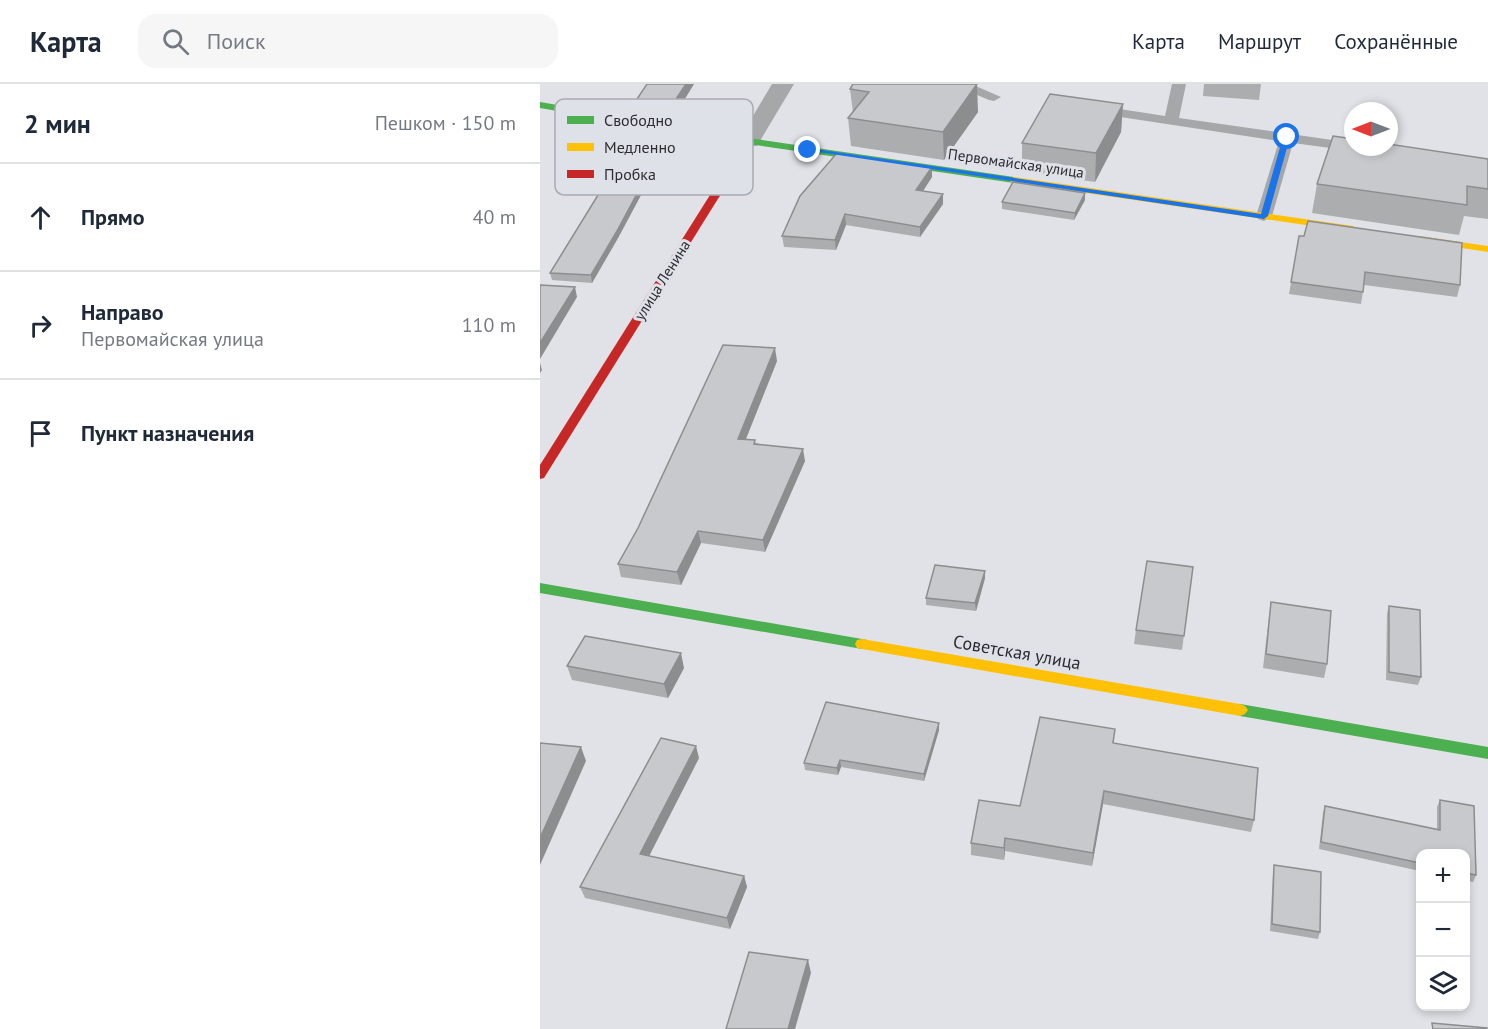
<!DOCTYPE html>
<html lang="ru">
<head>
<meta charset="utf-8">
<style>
  :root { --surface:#fff; --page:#f6f6f7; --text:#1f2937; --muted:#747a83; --line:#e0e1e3 }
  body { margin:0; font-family:"PT Sans",sans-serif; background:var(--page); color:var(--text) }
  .controls { position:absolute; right:18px; bottom:18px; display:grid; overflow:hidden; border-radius:12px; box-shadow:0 3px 9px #0003 }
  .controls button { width:54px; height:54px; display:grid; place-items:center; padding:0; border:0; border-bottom:2px solid var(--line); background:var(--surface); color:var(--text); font:30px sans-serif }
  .compass { position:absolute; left:804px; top:18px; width:54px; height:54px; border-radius:50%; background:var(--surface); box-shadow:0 3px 9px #0003; rotate:270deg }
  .stop { position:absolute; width:18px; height:18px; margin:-14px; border:4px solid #1a73e8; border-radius:50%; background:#fff }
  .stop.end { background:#1a73e8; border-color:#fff; box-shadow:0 2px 6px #0008 }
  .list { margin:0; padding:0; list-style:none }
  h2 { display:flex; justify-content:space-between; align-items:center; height:78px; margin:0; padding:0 24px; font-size:26px }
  h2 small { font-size:20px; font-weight:400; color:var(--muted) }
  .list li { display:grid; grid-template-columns:39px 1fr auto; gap:18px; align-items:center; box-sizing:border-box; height:108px; padding:0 24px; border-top:2px solid var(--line) }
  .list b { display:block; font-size:22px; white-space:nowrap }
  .list p { margin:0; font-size:20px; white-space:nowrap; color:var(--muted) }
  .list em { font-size:20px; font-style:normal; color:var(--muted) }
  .icon { flex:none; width:33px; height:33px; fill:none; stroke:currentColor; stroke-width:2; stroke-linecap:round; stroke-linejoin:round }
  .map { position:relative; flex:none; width:948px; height:945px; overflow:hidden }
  header { display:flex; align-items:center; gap:36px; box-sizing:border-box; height:84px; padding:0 30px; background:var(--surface); border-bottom:2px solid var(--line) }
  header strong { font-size:28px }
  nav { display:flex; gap:33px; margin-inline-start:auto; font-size:21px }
  .search { width:420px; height:54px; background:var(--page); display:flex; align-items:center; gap:15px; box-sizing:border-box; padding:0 21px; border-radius:18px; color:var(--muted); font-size:22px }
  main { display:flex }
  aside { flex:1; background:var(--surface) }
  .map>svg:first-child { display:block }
</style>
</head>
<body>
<header>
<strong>Карта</strong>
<div class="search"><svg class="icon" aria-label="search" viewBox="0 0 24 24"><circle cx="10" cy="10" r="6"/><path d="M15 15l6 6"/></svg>Поиск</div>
<nav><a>Карта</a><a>Маршрут</a><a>Сохранённые</a></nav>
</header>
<main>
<aside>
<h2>2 мин<small>Пешком · 150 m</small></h2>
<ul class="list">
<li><svg class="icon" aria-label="ahead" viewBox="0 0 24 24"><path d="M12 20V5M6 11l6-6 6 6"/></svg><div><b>Прямо</b></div><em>40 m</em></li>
<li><svg class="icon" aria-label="right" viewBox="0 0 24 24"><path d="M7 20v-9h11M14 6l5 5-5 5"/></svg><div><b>Направо</b><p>Первомайская улица</p></div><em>110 m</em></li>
<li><svg class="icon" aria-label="arrive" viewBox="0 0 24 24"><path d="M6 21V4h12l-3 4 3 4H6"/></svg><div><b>Пункт назначения</b></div></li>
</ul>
</aside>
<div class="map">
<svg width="948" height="945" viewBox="0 0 948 945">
  <rect width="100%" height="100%" fill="#e1e2e7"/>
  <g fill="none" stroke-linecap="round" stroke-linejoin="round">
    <g fill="#a6a7a9" fill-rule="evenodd">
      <path d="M411,0h20l30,13 -7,4 -5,-1z"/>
      <path d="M632,0h14l-7,34 174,25v4h7l-7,4 -60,-8 -21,73 -8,5 -6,-2 -2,-3 23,-75 -185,-28 -7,-4 7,-4 71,11z"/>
    </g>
    <path fill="#a6a7a9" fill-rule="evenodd" d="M232,0h22l-37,62h-16l-3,-5z"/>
    <g fill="#4caf50" fill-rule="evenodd">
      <path d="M0,18l209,36 265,39 5,3 -5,3 -265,-39 -209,-36z"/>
      <path d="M0,499l322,56 5,1 2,4 -2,4 -5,1 -322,-56z"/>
      <path d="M700,620l248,43v12l-248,-43 -5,-2 -3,-4 3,-4z"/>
    </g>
    <g fill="#ffc107" fill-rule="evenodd">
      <path d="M474,93l339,49 5,3 -5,3 -342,-50 -2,-2z"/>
      <path d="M879,152l69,10v6l-73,-11 -1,-2z"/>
      <path d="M322,555l378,65 5,2 3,4 -3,4 -5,2 -378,-67 -5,-1 -2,-4 2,-4z"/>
    </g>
    <path fill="#c62828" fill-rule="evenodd" d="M209,54l5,3 -210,337 -4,1v-14l204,-324z"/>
  </g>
  <g fill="#acadaf">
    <path d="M107,0h47l-12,19 3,11 -4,6 -44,-8 -2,-10z"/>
    <path d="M313,0l125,28 -34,48 -93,-14 -3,-28 5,-5 -3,-24z"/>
    <path d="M664,0h57l-2,16 -56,-4z"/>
    <path d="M583,20l-2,28 -26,50 -73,-11v-28z"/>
    <path d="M131,46l1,7 -54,101 -26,45 -40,-3 -2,-7 66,-106 -15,-3 -1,-6z"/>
    <path d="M948,75v60l-24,-3 -5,19 -147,-22 5,-29z"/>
    <path d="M392,93l-9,14 20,13 -23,33 -74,-12 -10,25 -52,-3 -2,-11z"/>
    <path d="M545,109v7l-11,20 -72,-11v-7z"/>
    <path d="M759,152l161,49 -3,12 -93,-12 -3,19 -72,-10z"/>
    <path d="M237,277l-31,78 59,22 -40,91 -64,-9 -20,42 -60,-8 -3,-13z"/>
    <path d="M653,483l-11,83 -48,-6 2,-14z"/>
    <path d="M445,494l-9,33 -50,-6v-7z"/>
    <path d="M731,518l56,62 -3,14 -61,-10 6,-52z"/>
    <path d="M849,522l32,71 -3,8 -32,-5 1,-67z"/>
    <path d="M27,582l117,2 -16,30 -96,-18z"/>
    <path d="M399,646l-15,51 -83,-14 -3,8 -33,-5 -1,-7z"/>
    <path d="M574,659l140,77 -3,12 -148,-28 -11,62 -87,-15 -1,9 -33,-5v-12l49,-37z"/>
    <path d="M159,674l-50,98 95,20 3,11 -17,42 -145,-31 -5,-11z"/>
    <path d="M900,716l34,6 2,69 -3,7 -7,-1v-27h-46v17l-101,-22 4,-36 2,-7 112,23v-22z"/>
    <path d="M734,781l46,67 -2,7 -48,-8 3,-59z"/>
  </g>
  <g fill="#8c8d8f">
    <path d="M146,0h8l-16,26 -2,-11z"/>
    <path d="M437,0l1,28 -34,48 -1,-28z"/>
    <path d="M143,19l2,11 -4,6 -2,-10z"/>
    <path d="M583,20l-2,28 -26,50 1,-29z"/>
    <path d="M131,46l1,7 -54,101 -26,45 -1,-8z"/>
    <path d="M392,83v10l-15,23 -1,-10z"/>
    <path d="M545,109v7l-11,20 1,-7z"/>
    <path d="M403,110v10l-23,33v-10z"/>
    <path d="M305,130l1,11 -10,25 -1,-10z"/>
    <path d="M35,203l2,10 -37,62v-16z"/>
    <path d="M235,264l2,13 -36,90 -3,-12z"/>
    <path d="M0,279l2,7 -2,3z"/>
    <path d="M263,365l2,12 -40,91 -2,-12z"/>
    <path d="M158,447l3,12 -20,42 -4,-13z"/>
    <path d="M445,487v7l-9,33 -1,-8z"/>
    <path d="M141,569l3,15 -16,30 -4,-14z"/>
    <path d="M399,639v7l-15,51v-7z"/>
    <path d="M156,662l3,12 -55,108 -4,-12z"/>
    <path d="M41,663l5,14 -46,104v-27z"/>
    <path d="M300,676l1,7 -3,8 -1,-7z"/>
    <path d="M564,707l-1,13 -11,62 1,-13z"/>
    <path d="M465,754v13l-1,9v-12z"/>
    <path d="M204,792l3,11 -17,42 -3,-11z"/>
    <path d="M268,876l3,13 -16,56h-7z"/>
  </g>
  <g fill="#c8c9cc" stroke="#8c8d8f" stroke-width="1.5">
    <path d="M107,0h39l-10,15 7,4 -4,7 -44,-8z"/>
    <path d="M313,0h124l-34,48 -95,-14 21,-26 -19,-3z"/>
    <path d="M510,10l73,10 -27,49 -74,-10z"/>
    <path d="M84,38l47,8 -54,101 -26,44 -41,-2 69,-112 -19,-3z"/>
    <path d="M793,52l20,3v8h36v-3l99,15v30l-21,-3v19l-150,-21z"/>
    <path d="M297,69l95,14 -16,23 27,4 -23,33 -75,-13 -10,26 -53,-4 18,-40z"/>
    <path d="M473,98l72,11 -10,20 -73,-11z"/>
    <path d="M768,137l154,22 -2,42 -95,-13 -2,20 -72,-10 8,-46h5z"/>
    <path d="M0,201l35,2 -35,56z"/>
    <path d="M183,261l52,3 -37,91 17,1 -1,4 49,5 -40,91 -65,-9 -21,41 -59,-8 20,-36z"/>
    <path d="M607,477l46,6 -9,69 -48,-6z"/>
    <path d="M395,481l50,6 -10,32 -49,-5z"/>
    <path d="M731,518l60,9 -4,53 -61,-10z"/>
    <path d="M849,522l31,4 1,67 -32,-5z"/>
    <path d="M45,552l96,17 -17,31 -97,-18z"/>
    <path d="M286,618l113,21 -15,51 -84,-14 -3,8 -33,-5z"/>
    <path d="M500,633l75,12 -2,14 145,25 -4,52 -150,-29 -11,62 -88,-15 -1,10 -33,-5 8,-43 41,6z"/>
    <path d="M121,654l35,8 -56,108 104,22 -17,42 -147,-31z"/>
    <path d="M0,659l41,4 -41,91z"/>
    <path d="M900,716l34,6 2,69 -10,-2v-19h-46v9l-99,-21 4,-36 115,24z"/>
    <path d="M734,781l47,7 -1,60 -48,-8z"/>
    <path d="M209,868l59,8 -20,69h-62z"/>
    <path d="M892,939l55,5v1h-54z"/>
  </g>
  <path fill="#1a73e8" d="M747,51l3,2 -22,79 -4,3 -459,-69 3,-2 453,66 22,-77z"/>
  <g text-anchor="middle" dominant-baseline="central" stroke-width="6" stroke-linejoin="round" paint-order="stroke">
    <g font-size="15" fill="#2c2d30" stroke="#dfe1e9">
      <text transform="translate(476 79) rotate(8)">Первомайская улица</text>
      <text transform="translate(122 196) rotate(-58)">улица Ленина</text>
    </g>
    <g font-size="18" fill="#2c2d30" stroke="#dfe1e9">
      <text transform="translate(477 568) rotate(10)">Советская улица</text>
    </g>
  </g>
  <rect x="15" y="15" width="198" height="96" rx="9" fill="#dfe1e9" stroke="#a9abb2" stroke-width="1.5"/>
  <rect x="27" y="32" width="27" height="8" fill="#4caf50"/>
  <rect x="27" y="59" width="27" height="8" fill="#ffc107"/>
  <rect x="27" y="86" width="27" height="8" fill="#c62828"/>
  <g font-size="16" fill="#2c2d30">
    <text x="64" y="42">Свободно</text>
    <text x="64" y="69">Медленно</text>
    <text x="64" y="96">Пробка</text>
  </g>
</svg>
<div class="controls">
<button>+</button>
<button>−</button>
<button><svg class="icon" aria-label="layers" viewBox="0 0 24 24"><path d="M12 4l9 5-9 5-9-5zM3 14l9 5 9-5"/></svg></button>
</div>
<svg class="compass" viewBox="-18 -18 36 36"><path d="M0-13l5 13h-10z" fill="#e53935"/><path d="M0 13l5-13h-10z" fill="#747a83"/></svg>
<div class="stop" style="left:747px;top:53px"></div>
<div class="stop end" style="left:268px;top:66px"></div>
</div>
</main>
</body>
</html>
